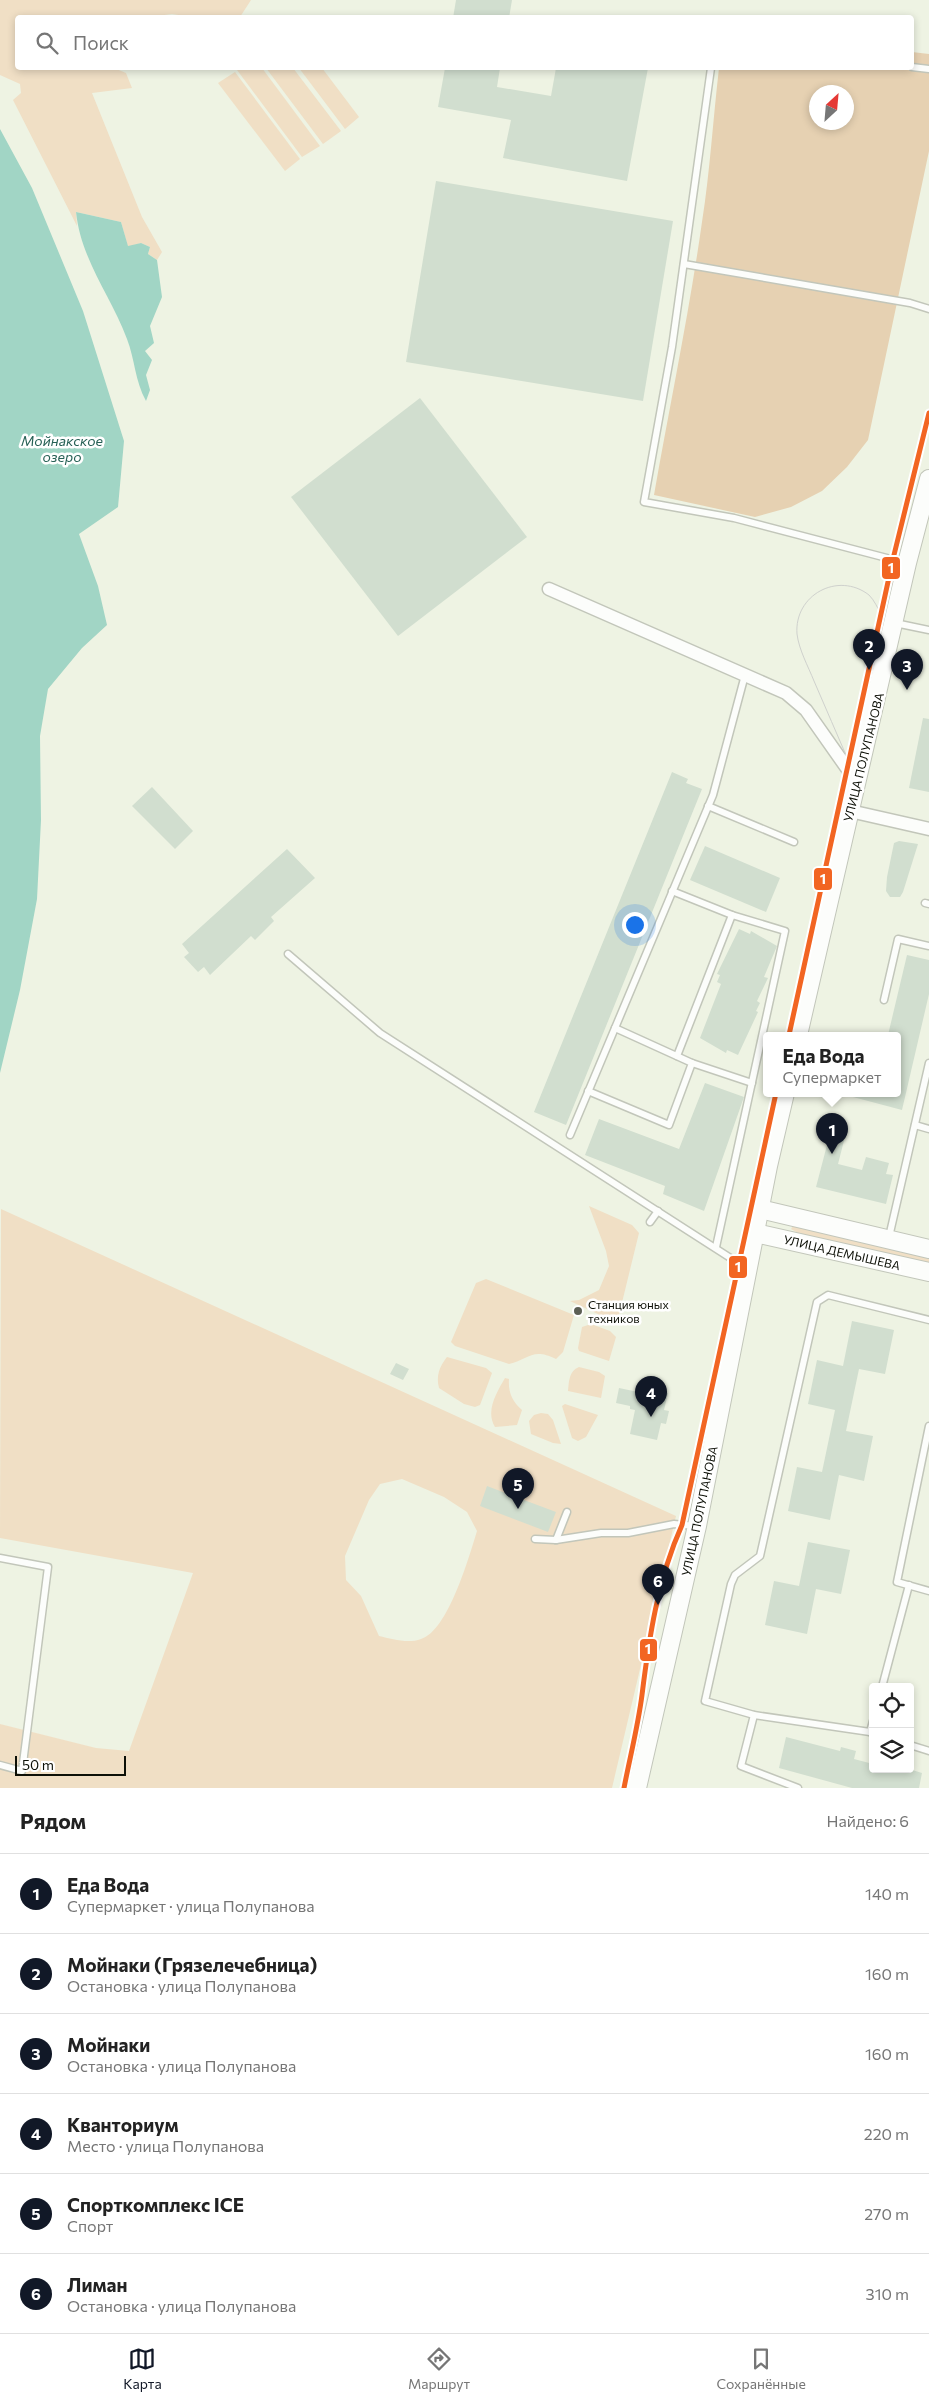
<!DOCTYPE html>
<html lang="ru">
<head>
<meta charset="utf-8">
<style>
  :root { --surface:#fff; --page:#f6f6f6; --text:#222; --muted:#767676; --line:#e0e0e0; --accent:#111827 }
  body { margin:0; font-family:Commissioner,sans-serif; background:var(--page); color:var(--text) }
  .controls { position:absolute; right:15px; bottom:15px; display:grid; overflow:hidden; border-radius:5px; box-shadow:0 2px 8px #0003 }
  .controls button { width:45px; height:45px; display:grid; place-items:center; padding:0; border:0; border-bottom:1px solid var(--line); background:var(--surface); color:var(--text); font:25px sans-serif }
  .compass { position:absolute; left:809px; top:85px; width:45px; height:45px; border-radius:50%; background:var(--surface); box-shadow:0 2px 8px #0003; rotate:26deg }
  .scale { position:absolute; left:15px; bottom:12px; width:111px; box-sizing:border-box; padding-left:5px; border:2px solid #0d1007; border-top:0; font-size:14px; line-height:18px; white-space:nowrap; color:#0d1007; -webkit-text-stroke:4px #fff; paint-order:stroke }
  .you { position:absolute; left:634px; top:924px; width:18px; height:18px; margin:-12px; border:4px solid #fff; border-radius:50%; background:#1a73e8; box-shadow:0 0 0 8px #1a73e833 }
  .badge { display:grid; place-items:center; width:32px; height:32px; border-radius:50%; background:var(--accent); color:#fff; font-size:16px; font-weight:700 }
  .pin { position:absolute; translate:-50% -41px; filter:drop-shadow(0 1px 2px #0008) }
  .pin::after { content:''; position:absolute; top:26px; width:18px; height:15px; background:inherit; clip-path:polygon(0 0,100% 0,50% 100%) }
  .popup { position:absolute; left:763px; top:1032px; width:138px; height:65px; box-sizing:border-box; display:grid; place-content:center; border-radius:5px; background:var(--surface); filter:drop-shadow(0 1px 4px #0005); font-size:16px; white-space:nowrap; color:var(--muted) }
  .popup b { font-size:19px; color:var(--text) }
  .popup::after { content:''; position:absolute; left:50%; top:100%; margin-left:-10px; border:10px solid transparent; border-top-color:var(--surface) }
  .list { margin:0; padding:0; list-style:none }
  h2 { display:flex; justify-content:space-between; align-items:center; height:65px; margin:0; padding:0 20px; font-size:21px }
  h2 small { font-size:16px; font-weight:400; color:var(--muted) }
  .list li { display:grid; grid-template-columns:32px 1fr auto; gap:15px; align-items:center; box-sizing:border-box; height:80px; padding:0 20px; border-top:1px solid var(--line) }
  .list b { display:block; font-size:19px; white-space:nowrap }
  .list p { margin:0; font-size:16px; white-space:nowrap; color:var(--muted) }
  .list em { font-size:16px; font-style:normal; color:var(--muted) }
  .icon { flex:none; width:28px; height:28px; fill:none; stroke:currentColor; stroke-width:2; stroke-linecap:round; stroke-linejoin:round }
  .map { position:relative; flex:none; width:929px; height:1788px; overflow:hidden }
  .search { position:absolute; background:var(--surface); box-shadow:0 2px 8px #0003; left:15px; right:15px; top:15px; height:55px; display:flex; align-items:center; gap:12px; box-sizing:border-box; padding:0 18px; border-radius:5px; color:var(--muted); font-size:19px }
  .sheet { height:545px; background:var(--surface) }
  nav { display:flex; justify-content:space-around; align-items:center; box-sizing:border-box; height:70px; border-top:1px solid var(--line); background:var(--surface); font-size:14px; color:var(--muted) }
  nav a { display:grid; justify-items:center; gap:2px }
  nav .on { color:var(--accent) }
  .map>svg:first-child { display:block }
</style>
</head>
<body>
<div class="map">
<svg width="929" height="1788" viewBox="0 0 929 1788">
  <rect width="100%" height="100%" fill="#eef3e3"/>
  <g fill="#f0dfc5" fill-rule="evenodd">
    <path d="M0,0h251l-11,17 -42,1 -26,-4 -30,4h-124v50h96l12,5 6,15 -40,5 50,124 20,35 -5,8 -9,-6 2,-7 -9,-4 -13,4 -7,-25 -45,-10 1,14 -64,-126 8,-7 -1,-9 -20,-9z"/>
    <path d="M242,68h20l58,78 -18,11 -65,-87z"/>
    <path d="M266,68h27l48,63 -18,13z"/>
    <path d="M299,68h23l37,49 -14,12z"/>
    <path d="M235,72l65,87 -15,12 -67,-88z"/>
    <path d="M589,1206l43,19 7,8 -22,90 -47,-22 9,-1 20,-10 10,-24 -3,-15z"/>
    <path d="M1,1209l675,307 -64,272h-612v-64l96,24 33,3 64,-178 -193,-35zM402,1479l42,18 23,15 10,19c-8,26 -29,100 -56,108 -13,5 -29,0 -42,-3l-18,-40 -15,-16 -1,-24 24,-56 11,-16z"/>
    <path d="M795,1223l134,32v9l-131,-31 -7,-4z"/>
    <path d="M486,1279l88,36 -11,37 -7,7c-24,-12 -28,1 -47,5l-54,-18 -4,-4 25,-59z"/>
    <path d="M591,1324l19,7 6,6 -7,24 -30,-10 -1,-3 4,-21z"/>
    <path d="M447,1357l39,11 6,5 -12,32 -5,2 -11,-3 -25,-16c-3,-12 0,-21 8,-31z"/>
    <path d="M579,1367l20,5 6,4 -4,22 -33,-7c1,-10 1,-20 11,-24z"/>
    <path d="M505,1378l4,1c-1,13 3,22 13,31l-5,15 -22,2c-10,-16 2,-35 10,-49z"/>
    <path d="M565,1404l33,11 -12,22 -8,4 -6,-3 -10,-32z"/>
    <path d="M541,1413l7,1 5,6 8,24 -8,-1 -22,-9 -2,-13 5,-6z"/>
  </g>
  <path fill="#e6d1b2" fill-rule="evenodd" d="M912,52l17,2v97l-61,289 -21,27 -25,24 -31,16 -36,10 -101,-22c16,-91 35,-181 48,-273 8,-51 11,-103 17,-154h193zM816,92h30v30h-30z"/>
  <g fill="#a1d5c5">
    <path d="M0,129l32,59 51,123 41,130 -6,66 -39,27 19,52 9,39 -25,23 -34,41 -8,47 1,84 -4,79 -17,91 -20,83z"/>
    <path d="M76,212l45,10 7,24 13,-3 9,4 -2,7 9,6 5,37 -12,29 4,17 -9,8 7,9 -6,15 4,15 -4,11c-11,-20 -11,-41 -19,-62 -16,-43 -46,-79 -51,-127z"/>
  </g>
  <g fill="#d1decf">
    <path d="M456,0h56l-3,18h-56z"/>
    <path d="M445,68h55l-3,19 54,9 5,-28h92l-21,113 -124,-23 8,-38 -73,-13z"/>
    <path d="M436,181l237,40 -30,180 -237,-39z"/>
    <path d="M420,398l107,139 -129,99 -107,-139z"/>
    <path d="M923,718l6,1v73l-20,-4z"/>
    <path d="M672,772l16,7 -2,4 16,6 -136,336 -32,-13z"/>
    <path d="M152,787l41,44 -18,18 -43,-43z"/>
    <path d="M899,841l19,3 -15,48 -3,5h-10l-4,-6 1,-14 7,-34z"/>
    <path d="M705,846l75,32 -14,34 -76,-32z"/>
    <path d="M287,849l28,29 -44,39 3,4 -19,19 -4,-4 -41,39 -6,-8 -6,5 -14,-15 5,-4 -7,-9z"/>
    <path d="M739,929l11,5 1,-3 26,15 -13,31 4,1 -11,23 3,2 -4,8 2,1 -20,43 -11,-5 -1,3 -26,-15 21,-54 -4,-2 3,-7 -3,-1z"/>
    <path d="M907,955l22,5v34l-27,116 -49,-13v-4h44v-58h-9z"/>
    <path d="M705,1083l39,14 -40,114 -41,-17 2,-8 -80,-31 14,-36 80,30z"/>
    <path d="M832,1126l15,3 -9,35 24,6 4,-13 23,6 -3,11 7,1 -7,29 -70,-17z"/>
    <path d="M852,1321l42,9 -9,44 -26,-5 -13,62 27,5 -9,45 -25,-6 -9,45 -42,-9 9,-44 25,5 13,-62 -27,-6 9,-44 26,6z"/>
    <path d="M396,1363l13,6 -6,11 -13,-6z"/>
    <path d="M639,1387l29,6 -4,17 5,1 -3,13 -5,-1 -4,17 -27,-6 5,-24 -5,-1v-3l-14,-3 3,-15 19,4z"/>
    <path d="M487,1486l69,26 -8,20 -68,-26z"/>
    <path d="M808,1542l42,8 -9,44 -25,-5 -9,45 -42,-9 9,-44 25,5z"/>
    <path d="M786,1737l54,14 1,-4 15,4 -2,8 19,5v5h21l11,3 1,-3h3l13,4 -3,15h-67l-73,-20z"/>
  </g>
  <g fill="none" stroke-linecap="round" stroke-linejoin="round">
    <defs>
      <g id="lane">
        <path d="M912,67l17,2"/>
        <path d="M711,68l-39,279 -28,155 90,16 172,45"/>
        <path d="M684,264l226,39 19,6"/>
        <path d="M895,623l34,7"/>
        <path d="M708,806l86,36"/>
        <path d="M672,891l60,24 -55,141"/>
        <path d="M925,903l4,1"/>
        <path d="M288,954l92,79 366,235"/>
        <path d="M884,1000l14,-61 31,7"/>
        <path d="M692,1063l60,20"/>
        <path d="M588,1091l81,34 23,-62 -77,-35"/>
        <path d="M915,1125l14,4"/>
        <path d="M570,1135l143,-340 32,-120"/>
        <path d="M650,1222l8,-11"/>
        <path d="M889,1237l40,-174"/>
        <path d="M716,1247l69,-316 -53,-16"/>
        <path d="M929,1426l-32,156 32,9"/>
        <path d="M535,1539l21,1 11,-28"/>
        <path d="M556,1540l45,-7h27l46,-9 22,2"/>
        <path d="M0,1558l48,9 -26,204 -22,-6"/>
        <path d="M882,1687l27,-102"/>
        <path d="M754,1715l-13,51 57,22"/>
        <path d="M870,1732l-116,-17 -49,-14 26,-117 4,-9 25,-19 57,-254 11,-7 101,25"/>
        <path d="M872,1733l-2,-1 3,-11"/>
        <path d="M910,1745l19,6"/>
      </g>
      <g id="street">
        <path d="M549,589l237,104 20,17 50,71"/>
        <path d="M850,811l79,18"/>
      </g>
      <g id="secondary">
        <path d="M798,1035l109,-472 22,-84"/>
        <path d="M760,1209l169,40"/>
        <path d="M755,1233l174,39"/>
        <path d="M637,1788l60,-262 71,-360 17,-73"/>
      </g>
    </defs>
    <use href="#lane" stroke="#c2c6ba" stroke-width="9"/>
    <use href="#street" stroke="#c2c6ba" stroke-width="15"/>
    <use href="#secondary" stroke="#c2c6ba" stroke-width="20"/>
    <use href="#lane" stroke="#fcfdfb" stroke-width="6"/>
    <use href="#street" stroke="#fcfdfb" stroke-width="12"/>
    <use href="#secondary" stroke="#fcfdfb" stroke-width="18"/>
    <path stroke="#cfd1cd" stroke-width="1" d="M849,762c-12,-27 -23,-54 -35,-81 -6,-15 -15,-31 -17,-47 -3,-39 41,-63 72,-39 5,5 9,13 12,20"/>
    <defs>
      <g id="tram-1">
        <path d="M789,1035l104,-476 36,-146"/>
        <path d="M624,1788c6,-31 14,-62 18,-93 7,-57 16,-117 40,-170l94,-432"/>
      </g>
    </defs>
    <use href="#tram-1" stroke="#fff" stroke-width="9"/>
    <use href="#tram-1" stroke="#f26522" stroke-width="5"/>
  </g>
  <circle fill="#5c5f54" stroke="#fff" stroke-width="2" cx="578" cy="1311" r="5"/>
  <g text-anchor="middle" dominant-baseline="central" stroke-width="5" stroke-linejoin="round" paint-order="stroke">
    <g font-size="12" fill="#0d1007" stroke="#fff">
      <text transform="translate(863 757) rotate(-76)">УЛИЦА ПОЛУПАНОВА</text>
      <text transform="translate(842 1252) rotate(13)">УЛИЦА ДЕМЫШЕВА</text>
      <text transform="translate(699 1511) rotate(-78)">УЛИЦА ПОЛУПАНОВА</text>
    </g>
    <g font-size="12" fill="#0d1007" stroke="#fff" text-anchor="start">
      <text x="588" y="1304">Станция юных<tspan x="588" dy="14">техников</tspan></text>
    </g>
    <g font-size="14" font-style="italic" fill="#266055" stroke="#fff">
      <text x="62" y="440">Мойнакское<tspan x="62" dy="16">озеро</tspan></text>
    </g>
  </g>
  <g stroke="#fff" stroke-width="2">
    <rect x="881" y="556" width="20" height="24" rx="5" fill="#f26522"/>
    <rect x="813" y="867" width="20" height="24" rx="5" fill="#f26522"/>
    <rect x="728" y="1255" width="20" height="24" rx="5" fill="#f26522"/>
    <rect x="639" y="1638" width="19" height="24" rx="5" fill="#f26522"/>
  </g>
  <g font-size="14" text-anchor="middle" font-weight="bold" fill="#fff">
    <text x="891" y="573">1</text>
    <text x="823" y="884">1</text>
    <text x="738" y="1272">1</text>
    <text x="648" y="1654">1</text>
  </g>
</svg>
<div class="controls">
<button><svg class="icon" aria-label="locate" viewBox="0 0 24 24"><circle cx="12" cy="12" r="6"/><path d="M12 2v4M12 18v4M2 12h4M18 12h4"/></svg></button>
<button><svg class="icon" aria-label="layers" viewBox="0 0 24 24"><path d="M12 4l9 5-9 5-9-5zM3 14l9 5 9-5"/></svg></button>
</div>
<svg class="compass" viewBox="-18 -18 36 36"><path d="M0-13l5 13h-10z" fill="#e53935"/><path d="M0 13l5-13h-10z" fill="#767676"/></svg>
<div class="scale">50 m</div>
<div class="you"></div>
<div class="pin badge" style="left:832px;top:1154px">1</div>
<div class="popup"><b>Еда Вода</b>Супермаркет</div>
<div class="pin badge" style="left:869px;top:670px">2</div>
<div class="pin badge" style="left:907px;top:690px">3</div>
<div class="pin badge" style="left:651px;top:1417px">4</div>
<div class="pin badge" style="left:518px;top:1509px">5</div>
<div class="pin badge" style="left:658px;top:1605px">6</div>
<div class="search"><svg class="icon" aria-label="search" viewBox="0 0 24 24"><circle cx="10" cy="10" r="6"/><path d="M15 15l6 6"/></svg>Поиск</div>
</div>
<section class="sheet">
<h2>Рядом<small>Найдено: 6</small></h2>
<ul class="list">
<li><span class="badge">1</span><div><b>Еда Вода</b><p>Супермаркет · улица Полупанова</p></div><em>140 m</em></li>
<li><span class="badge">2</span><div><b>Мойнаки (Грязелечебница)</b><p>Остановка · улица Полупанова</p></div><em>160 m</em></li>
<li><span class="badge">3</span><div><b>Мойнаки</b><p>Остановка · улица Полупанова</p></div><em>160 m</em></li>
<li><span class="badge">4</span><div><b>Кванториум</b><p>Место · улица Полупанова</p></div><em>220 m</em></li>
<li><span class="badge">5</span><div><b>Спорткомплекс ICE</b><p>Спорт</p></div><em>270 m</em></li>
<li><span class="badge">6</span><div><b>Лиман</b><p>Остановка · улица Полупанова</p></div><em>310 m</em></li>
</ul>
</section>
<nav>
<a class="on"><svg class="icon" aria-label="map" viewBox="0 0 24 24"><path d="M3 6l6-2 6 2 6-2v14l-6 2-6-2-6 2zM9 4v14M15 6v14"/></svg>Карта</a>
<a><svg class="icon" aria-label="directions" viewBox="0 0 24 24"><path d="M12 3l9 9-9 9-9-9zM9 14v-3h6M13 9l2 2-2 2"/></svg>Маршрут</a>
<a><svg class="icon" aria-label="saved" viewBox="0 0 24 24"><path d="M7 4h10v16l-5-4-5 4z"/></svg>Сохранённые</a>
</nav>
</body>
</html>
